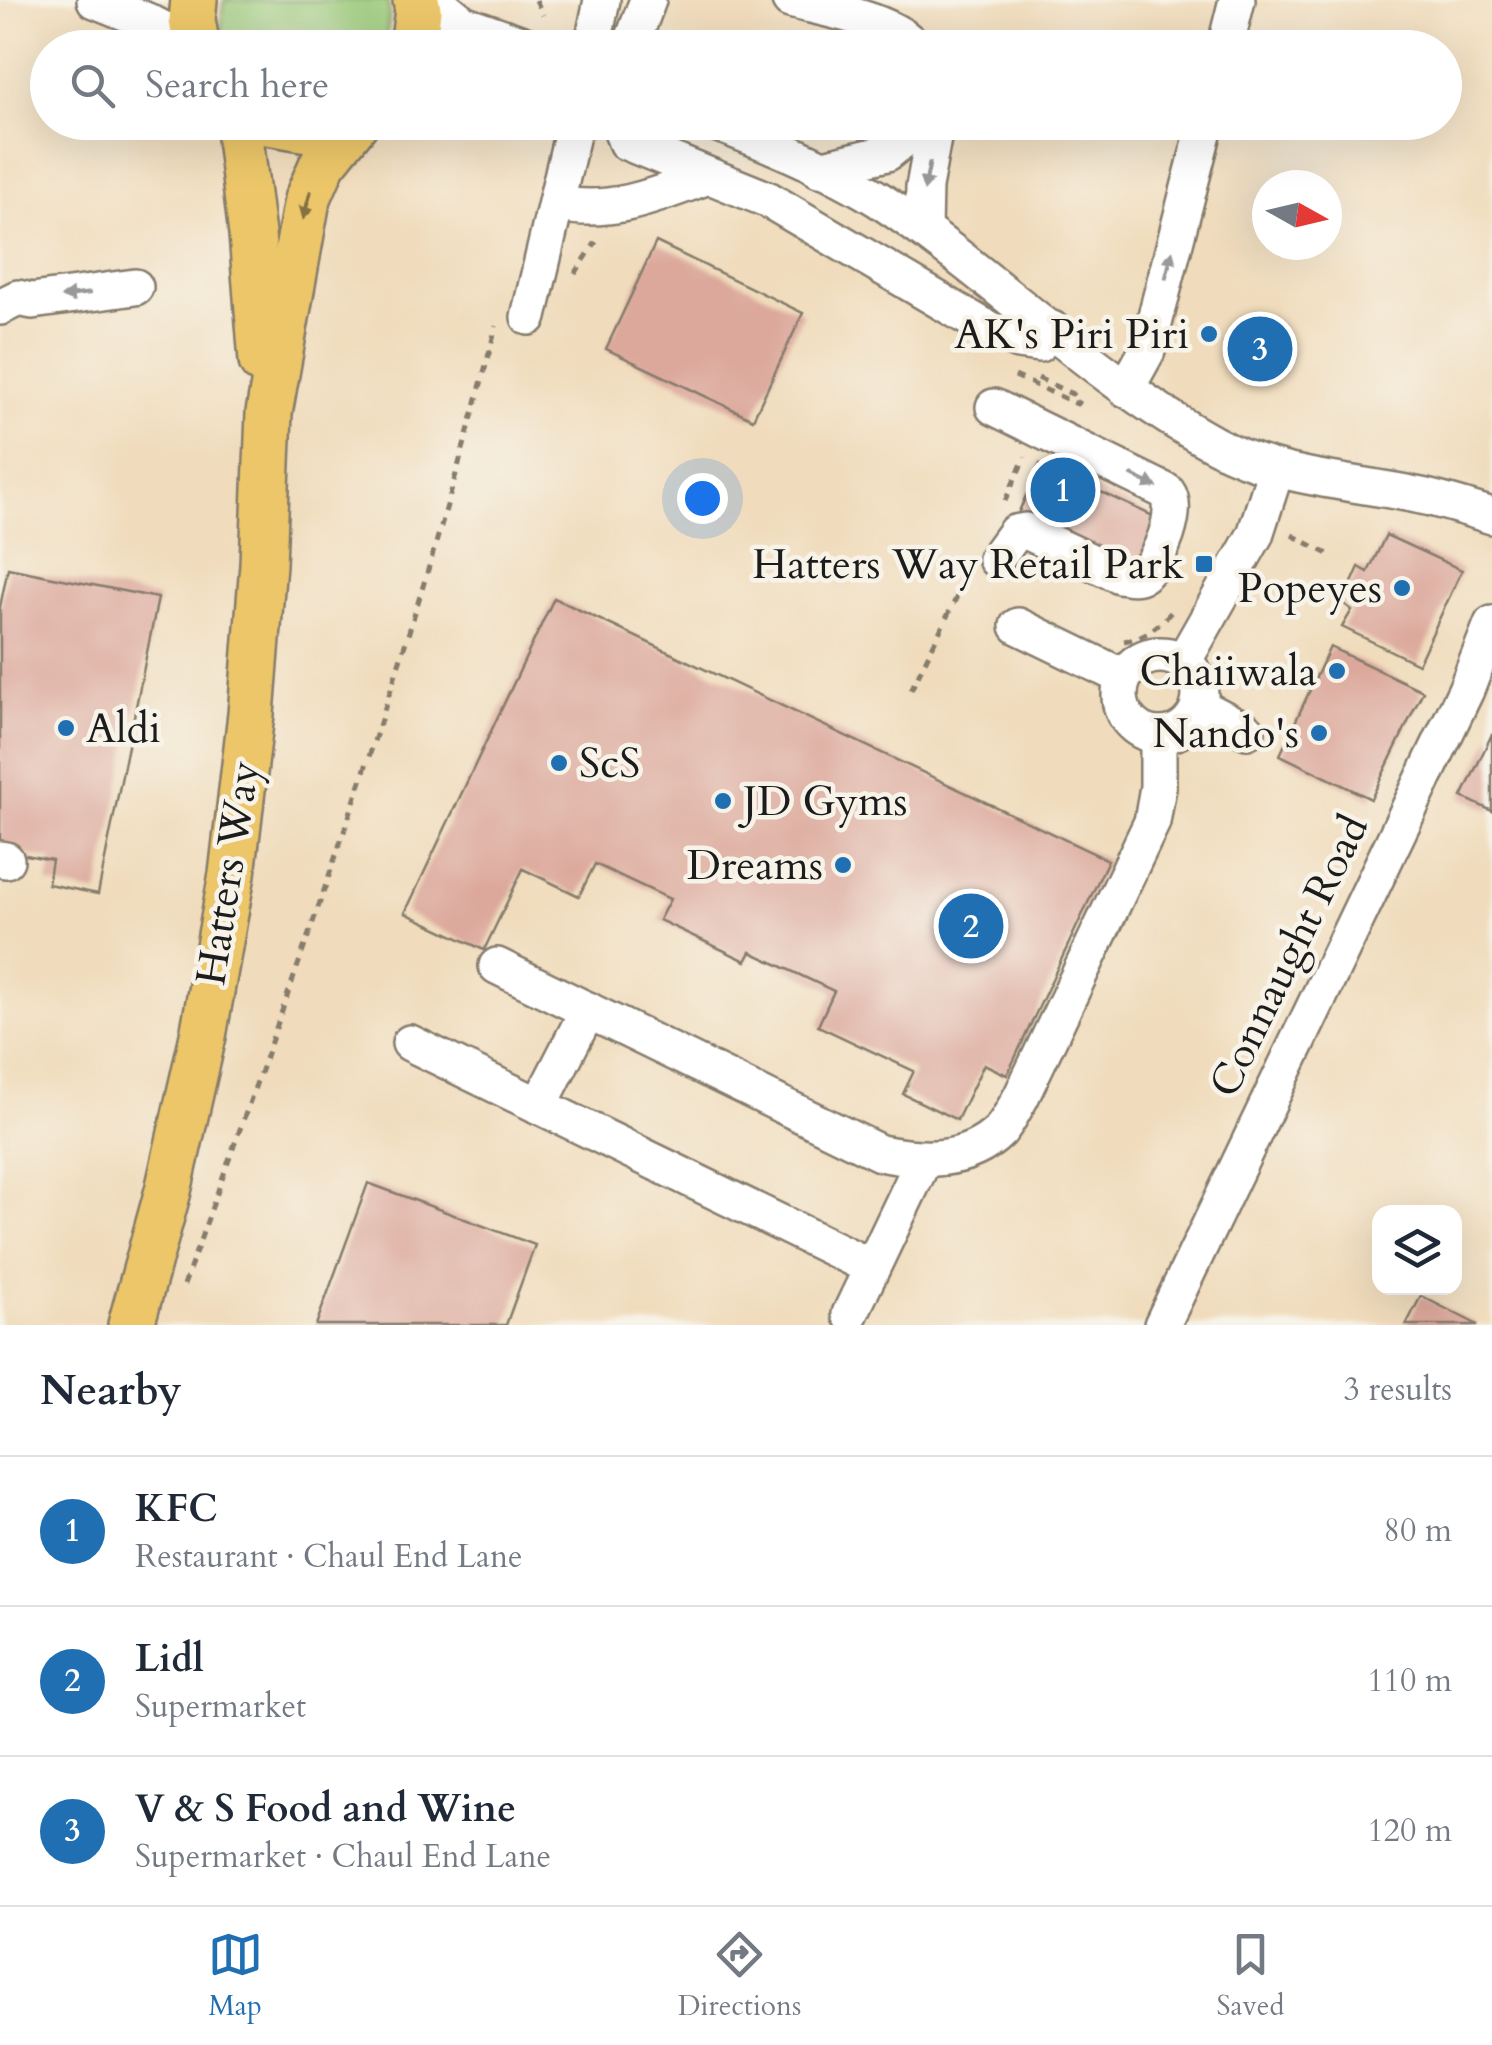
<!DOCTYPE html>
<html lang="en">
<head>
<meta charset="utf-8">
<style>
  :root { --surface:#fff; --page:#f2f2f3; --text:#1f2937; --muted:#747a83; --line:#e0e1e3; --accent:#1f6fb2 }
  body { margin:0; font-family:Cardo,serif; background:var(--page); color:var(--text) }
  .controls { position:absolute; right:30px; bottom:30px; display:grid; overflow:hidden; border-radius:20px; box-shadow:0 10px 40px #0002 }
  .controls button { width:90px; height:90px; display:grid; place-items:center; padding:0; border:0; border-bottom:2px solid var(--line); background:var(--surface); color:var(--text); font:50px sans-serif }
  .compass { position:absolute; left:1252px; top:170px; width:90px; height:90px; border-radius:50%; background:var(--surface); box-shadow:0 10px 40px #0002; rotate:98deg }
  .you { position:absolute; left:702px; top:498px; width:35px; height:35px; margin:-25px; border:8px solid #fff; border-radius:50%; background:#1a73e8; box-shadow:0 0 0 15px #1a73e833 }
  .badge { display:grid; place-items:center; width:65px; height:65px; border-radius:50%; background:var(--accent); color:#fff; font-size:32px; font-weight:700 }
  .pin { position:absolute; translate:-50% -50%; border:5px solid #fff; box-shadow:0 2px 10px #0006 }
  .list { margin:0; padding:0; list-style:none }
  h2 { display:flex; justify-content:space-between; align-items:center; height:130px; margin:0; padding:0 40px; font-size:42px }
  h2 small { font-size:32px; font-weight:400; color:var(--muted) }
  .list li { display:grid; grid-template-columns:65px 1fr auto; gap:30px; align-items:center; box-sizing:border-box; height:150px; padding:0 40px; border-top:2px solid var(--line) }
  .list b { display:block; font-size:38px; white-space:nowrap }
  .list p { margin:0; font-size:32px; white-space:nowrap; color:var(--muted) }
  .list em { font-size:32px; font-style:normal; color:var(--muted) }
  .icon { flex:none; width:55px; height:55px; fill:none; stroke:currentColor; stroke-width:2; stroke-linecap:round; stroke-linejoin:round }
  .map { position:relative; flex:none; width:1492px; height:1325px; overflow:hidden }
  .search { position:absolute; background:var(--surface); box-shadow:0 10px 40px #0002; left:30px; right:30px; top:30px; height:110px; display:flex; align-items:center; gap:25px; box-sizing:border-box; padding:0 35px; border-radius:55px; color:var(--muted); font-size:38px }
  .sheet { height:580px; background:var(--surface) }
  nav { display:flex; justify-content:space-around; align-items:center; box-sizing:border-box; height:140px; border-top:2px solid var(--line); background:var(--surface); font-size:28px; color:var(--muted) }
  nav a { display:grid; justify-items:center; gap:5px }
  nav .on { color:var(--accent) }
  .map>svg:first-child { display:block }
</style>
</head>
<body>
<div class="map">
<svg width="1492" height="1325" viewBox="0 0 1492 1325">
  <rect width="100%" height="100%" fill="#f7f3e8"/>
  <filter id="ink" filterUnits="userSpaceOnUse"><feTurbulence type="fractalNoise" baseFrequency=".01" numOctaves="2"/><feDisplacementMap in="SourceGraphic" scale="20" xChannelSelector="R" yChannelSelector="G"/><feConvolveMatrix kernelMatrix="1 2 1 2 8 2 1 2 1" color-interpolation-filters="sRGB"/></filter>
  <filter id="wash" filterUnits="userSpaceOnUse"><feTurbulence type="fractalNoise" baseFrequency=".0048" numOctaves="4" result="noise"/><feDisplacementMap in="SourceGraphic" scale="40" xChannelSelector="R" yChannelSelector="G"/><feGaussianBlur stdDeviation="2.25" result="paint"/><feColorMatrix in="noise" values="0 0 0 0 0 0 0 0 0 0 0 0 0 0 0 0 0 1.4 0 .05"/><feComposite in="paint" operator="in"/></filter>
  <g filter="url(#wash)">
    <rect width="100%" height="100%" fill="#f0dcbc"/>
    <path fill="#99c979" stroke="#5a724a" stroke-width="2.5" d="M224,0h163l3,13 -5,34h-159l-5,-20z"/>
    <g id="blocks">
      <g fill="#dca89b">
        <path d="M656,242l147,71 -50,106 -147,-70z"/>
        <path d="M1040,464l124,57 -24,41 -30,-1 -93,-45z"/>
        <path d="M1386,535l76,35 -44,94 -76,-37 10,-17 -9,-7 16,-36 9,5z"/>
        <path d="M8,568l150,30 -60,296 -50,-10 4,-24 -52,-10v-243z"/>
        <path d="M554,598l554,262 -101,215 -23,-11 -27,56 -54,-26 11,-23 -96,-45 16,-35 -83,-39 -5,9 -87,-41 11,-21 -75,-35 -16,32 -56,-27 -39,81 -79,-37z"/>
        <path d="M1330,647l93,44 -52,108 -91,-44z"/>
        <path d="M1492,734v77l-30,-14z"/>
        <path d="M368,1183l167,62 -29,80h-190z"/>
        <path d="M1421,1296l57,29h-72z"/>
      </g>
    </g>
  </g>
  <g filter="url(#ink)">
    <use href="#blocks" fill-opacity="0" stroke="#867c6c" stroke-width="2.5"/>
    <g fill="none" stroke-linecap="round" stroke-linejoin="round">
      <defs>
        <g id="minor">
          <path d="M95,0l52,21 50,26"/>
          <path d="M435,0l28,23 71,25"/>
          <path d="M790,0c34,9 104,20 125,48"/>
          <path d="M592,48l10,-48"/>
          <path d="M630,48l18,-48"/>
          <path d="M1225,48l12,-48"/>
          <path d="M618,122l8,20 143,58 219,129 30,12 21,3 13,-15"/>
          <path d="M713,122c56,21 114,45 165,77 116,76 215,179 336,245 65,36 142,37 212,53 22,5 44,12 66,19"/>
          <path d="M819,169l68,-16 38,-31"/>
          <path d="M558,204c54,11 100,-9 150,-28"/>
          <path d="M923,230l1,-43 12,-65"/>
          <path d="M0,307l18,-9 14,3 103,-14"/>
          <path d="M529,317l46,-195"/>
          <path d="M1126,389l21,-38 59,-229"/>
          <path d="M994,407l173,85c13,17 -7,70 -24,82 -8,5 -15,2 -24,1l-93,-44 -11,2 -19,26"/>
          <path d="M1018,626l105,51"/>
          <circle cx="1160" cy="695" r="40"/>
          <path d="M1183,662l72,-127 21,-65"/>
          <path d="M1199,706l48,25"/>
          <path d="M0,859l6,1"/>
          <path d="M497,966l383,187c41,8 87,11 120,-22 8,-9 15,-24 21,-34l131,-275 6,-35v-51"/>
          <path d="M410,1043l461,224"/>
          <path d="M539,1106l49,-96"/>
          <path d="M850,1314l73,-153"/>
          <path d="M1162,1325l304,-635 26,-66"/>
        </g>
        <g id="major">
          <path d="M194,0l-2,20 5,28"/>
          <path d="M413,48l5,-38 -2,-10"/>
          <path d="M238,122l14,112 10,127"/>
          <path d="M268,122l41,7 34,-7"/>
          <path d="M131,1325l37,-134 35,-155 29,-162 19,-160 12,-150 6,-151 38,-213 16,-37 33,-41"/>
        </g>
      </defs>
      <use href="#minor" stroke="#867c6c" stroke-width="40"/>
      <use href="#major" stroke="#867c6c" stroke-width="50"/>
      <g stroke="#867c6c" stroke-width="5" stroke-dasharray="8 8" stroke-linecap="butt">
        <path d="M536,0l7,15"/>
        <path d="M575,274l21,-32"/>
        <path d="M1015,376l62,28 6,-10"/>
        <path d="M1038,378l34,16 5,-5"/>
        <path d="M1005,501l20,-44"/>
        <path d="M1292,535l38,20"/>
        <path d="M1124,641c21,-4 34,-14 48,-30"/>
        <path d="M911,690l57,-116"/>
        <path d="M184,1285c114,-317 229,-633 312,-959"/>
      </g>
      <use href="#minor" stroke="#fff" stroke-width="35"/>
      <use href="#major" stroke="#ecc669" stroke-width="45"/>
    </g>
    <defs><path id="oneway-solid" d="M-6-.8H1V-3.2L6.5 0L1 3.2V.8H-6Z" transform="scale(2.5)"/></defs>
    <g fill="#999">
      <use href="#oneway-solid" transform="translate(927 176) rotate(101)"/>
      <use href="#oneway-solid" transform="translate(1169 265) rotate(-76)"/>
      <use href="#oneway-solid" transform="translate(76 295) rotate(172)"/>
      <use href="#oneway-solid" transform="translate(1144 481) rotate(26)"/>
    </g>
    <use fill="#847142" href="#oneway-solid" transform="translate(307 205) rotate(105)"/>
  </g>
  <g fill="#1f6fb2" stroke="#f7f3e8" stroke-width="4">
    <circle cx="1209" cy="334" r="10"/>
    <rect x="1194" y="554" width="20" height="20" rx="5"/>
    <circle cx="1402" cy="588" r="10"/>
    <circle cx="1337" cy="671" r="10"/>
    <circle cx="66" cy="728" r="10"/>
    <circle cx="1319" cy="733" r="10"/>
    <circle cx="559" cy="763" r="10"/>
    <circle cx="723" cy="801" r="10"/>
    <circle cx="843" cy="865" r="10"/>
  </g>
  <g text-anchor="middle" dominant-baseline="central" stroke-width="9" stroke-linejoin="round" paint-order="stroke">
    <g font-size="42" fill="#1c1c1c" stroke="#f7f3e8" text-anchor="end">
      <text x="1189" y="334">AK's Piri Piri</text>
      <text x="1184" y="564">Hatters Way Retail Park</text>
      <text x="1382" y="588">Popeyes</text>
      <text x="1317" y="671">Chaiiwala</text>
      <text x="86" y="728" text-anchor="start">Aldi</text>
      <text x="1299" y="733">Nando's</text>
      <text x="579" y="763" text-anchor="start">ScS</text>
      <text x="743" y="801" text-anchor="start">JD Gyms</text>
      <text x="823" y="865">Dreams</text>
    </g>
    <g font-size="42" fill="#1c1c1c" stroke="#f7f3e8">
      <text transform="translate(228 873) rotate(-81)">Hatters Way</text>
      <text transform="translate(1289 956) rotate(-64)">Connaught Road</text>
    </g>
  </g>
</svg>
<div class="controls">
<button><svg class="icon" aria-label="layers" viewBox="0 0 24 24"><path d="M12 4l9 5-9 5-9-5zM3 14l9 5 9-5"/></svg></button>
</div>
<svg class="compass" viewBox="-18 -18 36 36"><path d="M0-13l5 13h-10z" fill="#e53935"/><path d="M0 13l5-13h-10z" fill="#747a83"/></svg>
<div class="you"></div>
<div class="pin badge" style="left:1063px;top:490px">1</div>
<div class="pin badge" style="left:971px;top:926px">2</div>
<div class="pin badge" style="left:1260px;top:349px">3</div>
<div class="search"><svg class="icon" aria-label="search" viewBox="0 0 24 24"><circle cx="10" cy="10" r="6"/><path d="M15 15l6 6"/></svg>Search here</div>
</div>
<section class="sheet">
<h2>Nearby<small>3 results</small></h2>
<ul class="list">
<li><span class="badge">1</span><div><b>KFC</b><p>Restaurant · Chaul End Lane</p></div><em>80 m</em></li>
<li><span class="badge">2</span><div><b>Lidl</b><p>Supermarket</p></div><em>110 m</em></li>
<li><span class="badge">3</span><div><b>V &amp; S Food and Wine</b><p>Supermarket · Chaul End Lane</p></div><em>120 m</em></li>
</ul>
</section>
<nav>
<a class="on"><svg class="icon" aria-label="map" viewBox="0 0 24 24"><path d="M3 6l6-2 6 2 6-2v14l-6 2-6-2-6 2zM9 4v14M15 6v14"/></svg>Map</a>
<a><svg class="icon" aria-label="directions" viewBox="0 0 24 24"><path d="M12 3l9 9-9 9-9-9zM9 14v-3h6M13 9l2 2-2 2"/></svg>Directions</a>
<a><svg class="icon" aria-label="saved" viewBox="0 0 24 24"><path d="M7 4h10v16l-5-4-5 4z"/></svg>Saved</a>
</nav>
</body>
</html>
